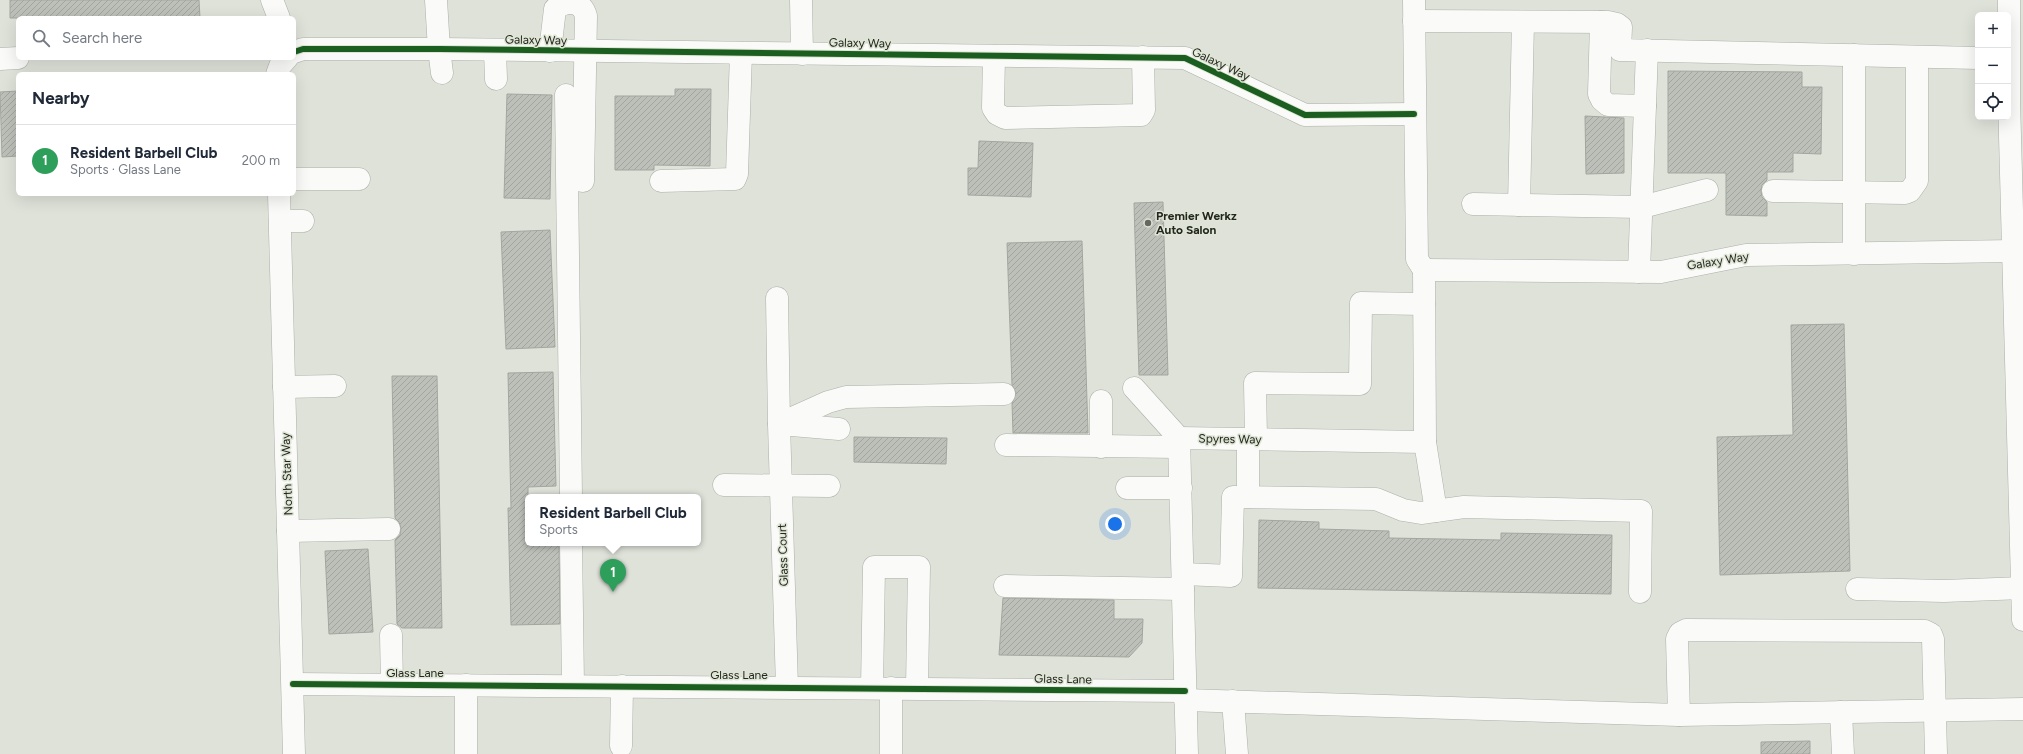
<!DOCTYPE html>
<html lang="en">
<head>
<meta charset="utf-8">
<style>
  :root { --surface:#fff; --page:#f2f2f3; --text:#1f2937; --muted:#747a83; --line:#e0e1e3; --accent:#0f766e }
  body { margin:0; font-family:Figtree,sans-serif; background:var(--page); color:var(--text) }
  .controls { position:absolute; right:12px; top:12px; display:grid; overflow:hidden; border-radius:6px; box-shadow:0 4px 16px #0002 }
  .controls button { width:36px; height:36px; display:grid; place-items:center; padding:0; border:0; border-bottom:1px solid var(--line); background:var(--surface); color:var(--text); font:20px sans-serif }
  .you { position:absolute; left:1115px; top:524px; width:14px; height:14px; margin:-10px; border:3px solid #fff; border-radius:50%; background:#1a73e8; box-shadow:0 0 0 6px #1a73e833 }
  .badge { display:grid; place-items:center; width:26px; height:26px; border-radius:50%; background:var(--accent); color:#fff; font-size:13px; font-weight:700 }
  .pin { position:absolute; translate:-50% -33px; filter:drop-shadow(0 1px 2px #0008) }
  .pin::after { content:''; position:absolute; top:21px; width:14px; height:12px; background:inherit; clip-path:polygon(0 0,100% 0,50% 100%) }
  .popup { position:absolute; left:525px; top:494px; width:176px; height:52px; box-sizing:border-box; display:grid; place-content:center; border-radius:6px; background:var(--surface); filter:drop-shadow(0 1px 3px #0005); font-size:13px; white-space:nowrap; color:var(--muted) }
  .popup b { font-size:15px; color:var(--text) }
  .popup::after { content:''; position:absolute; left:50%; top:100%; margin-left:-8px; border:8px solid transparent; border-top-color:var(--surface) }
  .list { margin:0; padding:0; list-style:none }
  h2 { display:flex; justify-content:space-between; align-items:center; height:52px; margin:0; padding:0 16px; font-size:17px }
  h2 small { font-size:13px; font-weight:400; color:var(--muted) }
  .list li { display:grid; grid-template-columns:26px 1fr auto; gap:12px; align-items:center; box-sizing:border-box; height:72px; padding:0 16px; border-top:1px solid var(--line) }
  .list b { display:block; font-size:15px; white-space:nowrap }
  .list p { margin:0; font-size:13px; white-space:nowrap; color:var(--muted) }
  .list em { font-size:13px; font-style:normal; color:var(--muted) }
  .icon { flex:none; width:22px; height:22px; fill:none; stroke:currentColor; stroke-width:2; stroke-linecap:round; stroke-linejoin:round }
  .map { position:relative; flex:none; width:2023px; height:754px; overflow:hidden }
  .search { position:absolute; background:var(--surface); box-shadow:0 4px 16px #0002; left:16px; top:16px; width:280px; height:44px; display:flex; align-items:center; gap:10px; box-sizing:border-box; padding:0 14px; border-radius:6px; color:var(--muted); font-size:15px }
  .panel { position:absolute; background:var(--surface); box-shadow:0 4px 16px #0002; left:16px; top:72px; width:280px; height:124px; border-radius:6px }
  .map>svg:first-child { display:block }
</style>
</head>
<body>
<div class="map">
<svg width="2023" height="754" viewBox="0 0 2023 754">
  <defs>
    <pattern id="building-hatch" width="6" height="6" patternUnits="userSpaceOnUse"><rect width="6" height="6" fill="#bdc0b9"/><path d="M-1 1l2-2M0 6l6-6M5 7l2-2" fill="none" stroke="#a2a59f"/></pattern>
  </defs>
  <rect width="100%" height="100%" fill="#dee2d9"/>
  <g fill="url(#building-hatch)" stroke="#a3a69f">
    <path d="M10,0h189l1,18h-190z"/>
    <path d="M1668,71l134,1v15h20l-1,67 -28,-1v19h-26v8l-5,5 -1,6 1,6 5,5v14l-41,-1v-42h-58z"/>
    <path d="M675,89h36l-1,77 -56,-1v5h-39v-74h60z"/>
    <path d="M18,91v65l-16,1 -2,-65z"/>
    <path d="M507,94l45,1 -2,104 -46,-1z"/>
    <path d="M1585,116l39,2v55l-38,1z"/>
    <path d="M979,141l54,2 -2,54 -63,-2v-27h10z"/>
    <path d="M1163,202l5,173h-29l-5,-172z"/>
    <path d="M550,230l5,117 -49,2 -5,-117z"/>
    <path d="M1082,241l6,192h-75l-1,-30 4,-10 -4,-8 -5,-142z"/>
    <path d="M1844,324l6,247 -130,4 -3,-138 76,-2 -2,-110z"/>
    <path d="M553,372l3,114 -28,1v56h31l1,81 -49,1 -3,-117h3l-3,-135z"/>
    <path d="M392,376h45l5,252h-40l-5,-4 -2,-84 5,-5 1,-7 -2,-6 -4,-4z"/>
    <path d="M854,437l93,1 -1,26 -92,-2z"/>
    <path d="M1259,520l60,2v7l70,2v7l112,2v-7l111,2 -1,59 -353,-6z"/>
    <path d="M368,549l5,83 -44,2 -4,-83z"/>
    <path d="M1003,598l111,2v19h29l-1,24 -13,14 -130,-2z"/>
    <path d="M1810,741v13h-49v-12z"/>
  </g>
  <g fill="none" stroke-linecap="round" stroke-linejoin="round">
    <defs>
      <g id="minor">
        <path d="M272,0l7,18"/>
        <path d="M436,0l3,49 3,24"/>
        <path d="M801,0l1,54"/>
        <path d="M1414,0l3,259 7,11"/>
        <path d="M1414,21l194,1 9,2 4,3 -1,23 358,8"/>
        <path d="M1601,22l-2,72 3,6 6,5 37,1"/>
        <path d="M495,51l1,28"/>
        <path d="M550,51l5,-42c11,-9 27,-9 31,7l-3,165"/>
        <path d="M294,52l9,-3h136l746,9 120,57 109,-1"/>
        <path d="M1854,55v199"/>
        <path d="M994,56l-1,52 4,6 8,4 136,-3 3,-5 -1,-53"/>
        <path d="M0,59l18,-1"/>
        <path d="M277,74l3,-8 7,-8"/>
        <path d="M566,95l5,402"/>
        <path d="M294,179h65"/>
        <path d="M661,181l74,-2 2,-5 4,-121"/>
        <path d="M1773,191l132,2 5,-2 7,-10v-124"/>
        <path d="M279,194l15,560"/>
        <path d="M1473,204l169,3 65,-17"/>
        <path d="M1519,205l4,-183"/>
        <path d="M280,221h23"/>
        <path d="M1424,270l237,2 85,-17 268,-4"/>
        <path d="M1639,272l8,-222"/>
        <path d="M777,298l2,126 8,263"/>
        <path d="M284,387l51,-1"/>
        <path d="M1134,388l45,50"/>
        <path d="M1101,401v46"/>
        <path d="M779,424l49,-22 18,-5 158,-3"/>
        <path d="M780,424l59,5"/>
        <path d="M1248,439v58"/>
        <path d="M1256,439l-1,-56 105,1 1,-81 63,1"/>
        <path d="M1425,442l11,69"/>
        <path d="M1006,445l173,2"/>
        <path d="M724,485l105,1"/>
        <path d="M1127,488h54"/>
        <path d="M288,531l101,-2"/>
        <path d="M571,543l2,142"/>
        <path d="M1183,574l48,2 2,-79 143,2 27,11 18,3 43,-6 177,4 -1,81"/>
        <path d="M1005,586l178,3"/>
        <path d="M1857,589l87,2 79,-3"/>
        <path d="M391,635l1,49"/>
        <path d="M293,684l892,7"/>
        <path d="M466,685v69"/>
        <path d="M872,688l2,-121h45l-2,121"/>
        <path d="M1185,700l494,15 -2,-76 3,-6 6,-3 239,1 6,3 2,5 3,115"/>
        <path d="M1233,701l4,53"/>
        <path d="M1841,712l2,42"/>
        <path d="M1679,715l344,-6"/>
        <path d="M621,746l1,-60"/>
        <path d="M891,754v-66"/>
        <path d="M1187,754l-8,-316 246,4 -1,-172"/>
      </g>
      <path id="major" d="M2009,0v99l14,521"/>
    </defs>
    <use href="#minor" stroke="#acafa8" stroke-width="23"/>
    <use href="#major" stroke="#acafa8" stroke-width="23"/>
    <use href="#minor" stroke="#fafbf9" stroke-width="22"/>
    <use href="#major" stroke="#fafbf9" stroke-width="22"/>
    <defs>
      <g id="cycleway">
        <path d="M294,52l9,-3h136l746,9 120,57 109,-1"/>
        <path d="M293,684l892,7"/>
      </g>
    </defs>
    <use href="#cycleway" stroke="#dfe6d5" stroke-width="8"/>
    <use href="#cycleway" stroke="#1b5e20" stroke-width="6"/>
  </g>
  <circle fill="#656861" stroke="#dfe6d5" stroke-width="1.5" cx="1148" cy="223" r="4"/>
  <g text-anchor="middle" dominant-baseline="central" stroke-width="3" stroke-linejoin="round" paint-order="stroke">
    <g font-size="12" fill="#242620" stroke="#dfe6d5">
      <text transform="translate(536 40) rotate(1)">Galaxy Way</text>
      <text transform="translate(860 43) rotate(1)">Galaxy Way</text>
      <text transform="translate(1221 64) rotate(25)">Galaxy Way</text>
      <text transform="translate(1718 261) rotate(-9)">Galaxy Way</text>
      <text transform="translate(1230 439) rotate(1)">Spyres Way</text>
      <text transform="translate(287 474) rotate(-92)">North Star Way</text>
      <text transform="translate(783 555) rotate(-92)">Glass Court</text>
      <text x="415" y="673">Glass Lane</text>
      <text x="739" y="675">Glass Lane</text>
      <text transform="translate(1063 679) rotate(1)">Glass Lane</text>
    </g>
    <g font-size="12" font-weight="bold" fill="#242620" stroke="#dfe6d5" text-anchor="start">
      <text x="1156" y="216">Premier Werkz<tspan x="1156" dy="14">Auto Salon</tspan></text>
    </g>
  </g>
</svg>
<div class="controls">
<button>+</button>
<button>−</button>
<button><svg class="icon" aria-label="locate" viewBox="0 0 24 24"><circle cx="12" cy="12" r="6"/><path d="M12 2v4M12 18v4M2 12h4M18 12h4"/></svg></button>
</div>
<div class="you"></div>
<div class="pin badge" style="left:613px;top:592px;background:#2e9e5b">1</div>
<div class="popup"><b>Resident Barbell Club</b>Sports</div>
<div class="search"><svg class="icon" aria-label="search" viewBox="0 0 24 24"><circle cx="10" cy="10" r="6"/><path d="M15 15l6 6"/></svg>Search here</div>
<section class="panel">
<h2>Nearby<small></small></h2>
<ul class="list">
<li><span class="badge" style="background:#2e9e5b">1</span><div><b>Resident Barbell Club</b><p>Sports · Glass Lane</p></div><em>200 m</em></li>
</ul>
</section>
</div>
</body>
</html>
